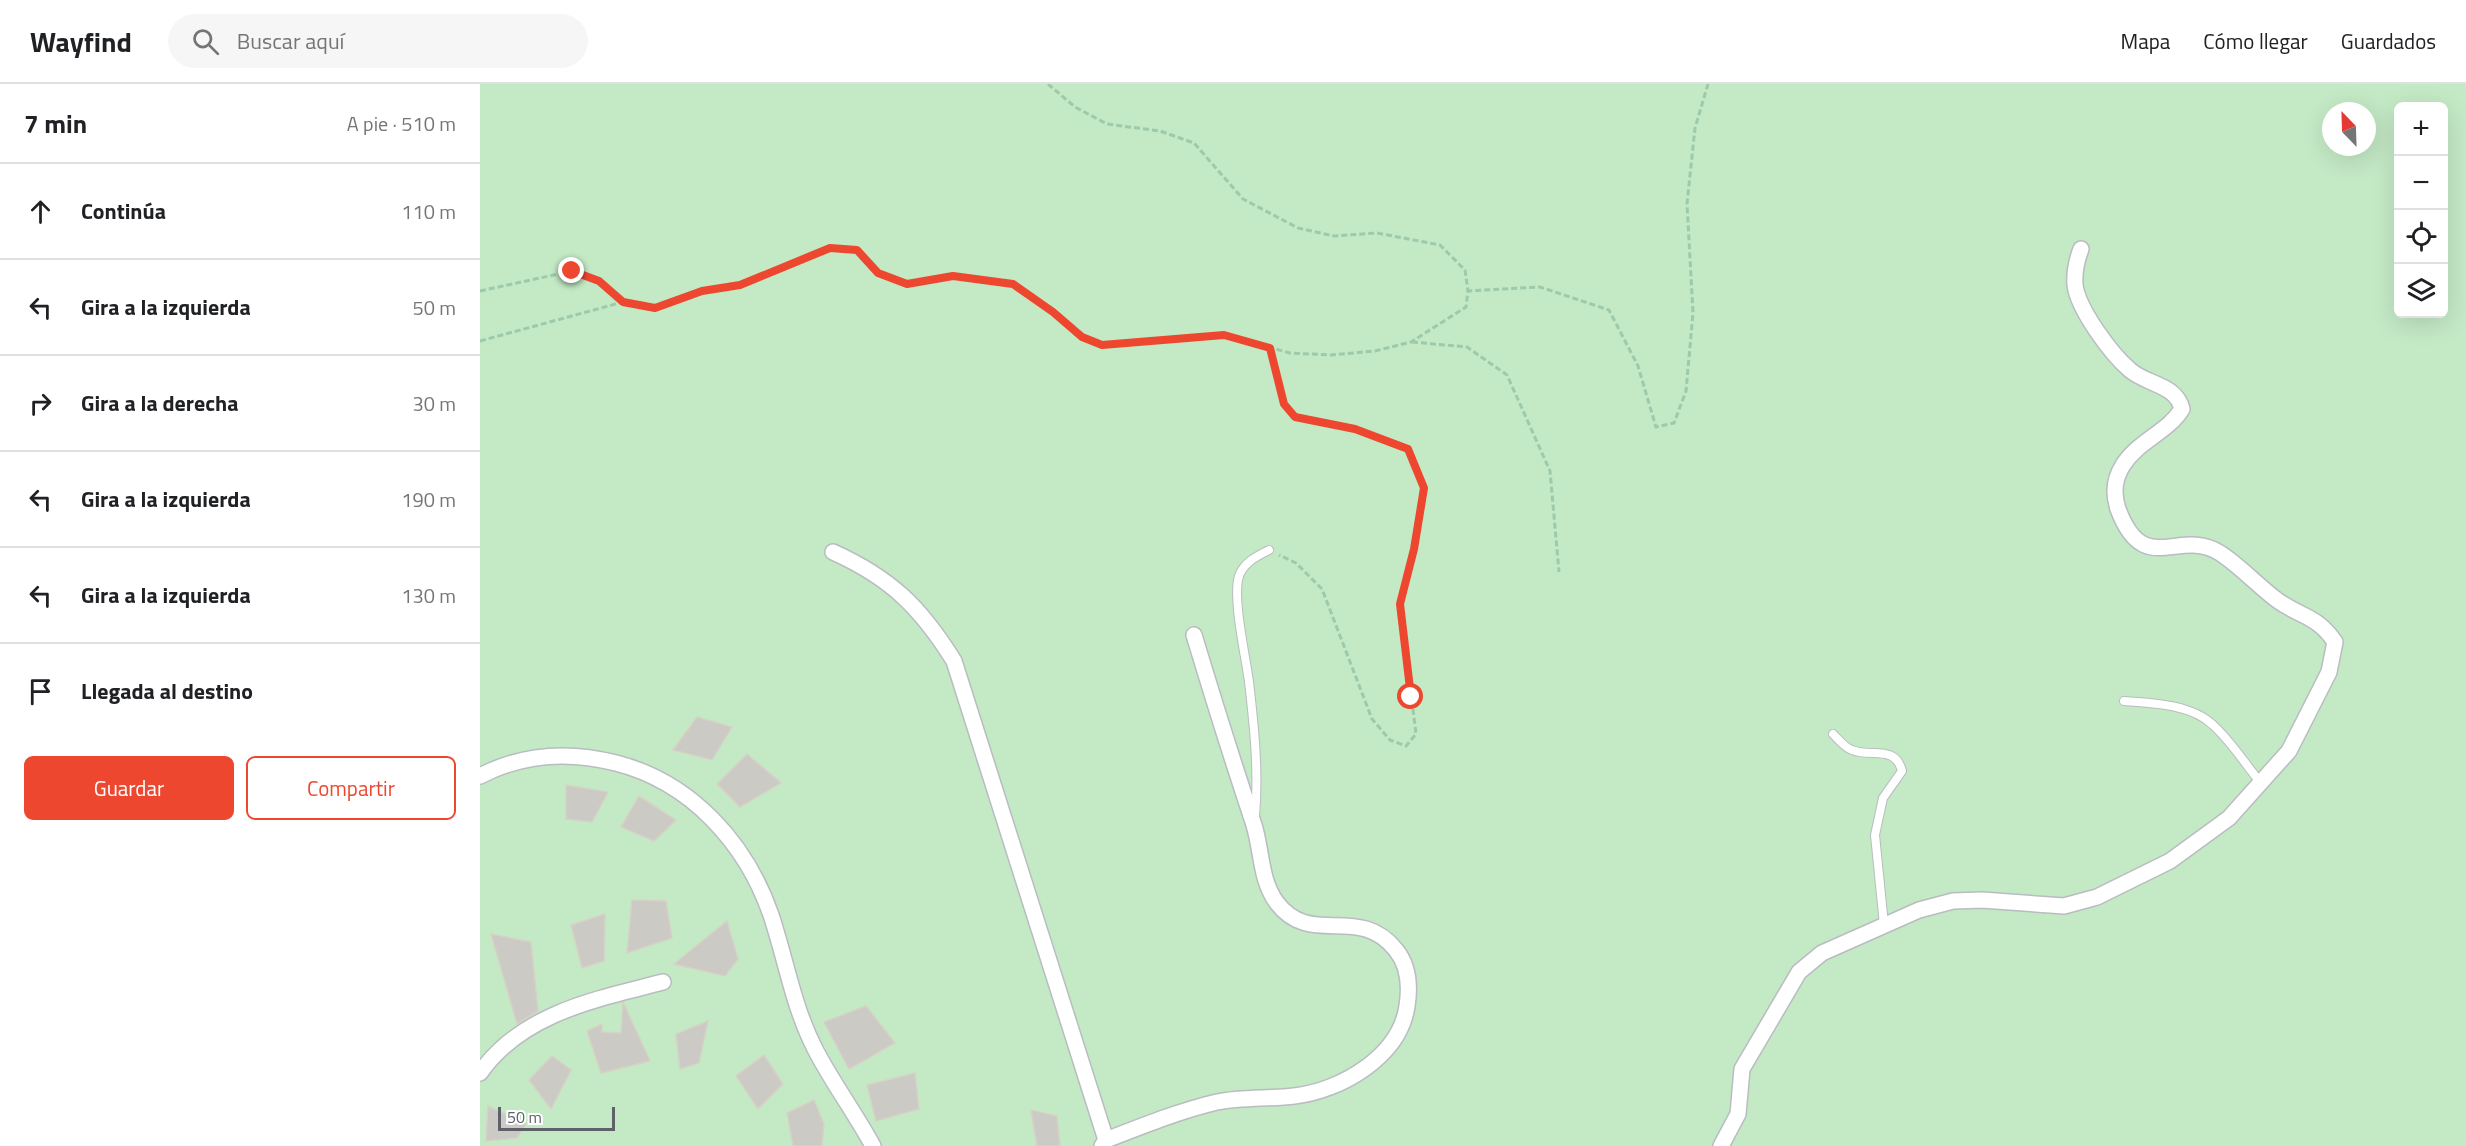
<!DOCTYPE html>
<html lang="es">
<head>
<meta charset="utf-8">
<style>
  :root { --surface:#fff; --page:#f6f6f6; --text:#202124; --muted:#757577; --line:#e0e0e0; --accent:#ee4730 }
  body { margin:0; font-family:"Titillium Web",sans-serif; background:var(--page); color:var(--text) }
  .controls { position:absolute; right:18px; top:18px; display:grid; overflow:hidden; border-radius:9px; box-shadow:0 6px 24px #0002 }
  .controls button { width:54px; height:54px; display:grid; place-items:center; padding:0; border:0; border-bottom:2px solid var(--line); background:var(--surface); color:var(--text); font:30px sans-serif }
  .compass { position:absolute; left:1842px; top:18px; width:54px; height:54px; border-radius:50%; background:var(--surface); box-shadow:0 6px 24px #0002; rotate:337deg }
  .scale { position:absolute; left:18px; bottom:15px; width:117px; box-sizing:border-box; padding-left:6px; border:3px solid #5e6268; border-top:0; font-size:16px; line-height:21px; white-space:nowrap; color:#5e6268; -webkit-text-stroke:4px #fff; paint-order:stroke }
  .stop { position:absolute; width:18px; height:18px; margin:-14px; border:4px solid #ee4730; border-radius:50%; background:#fff }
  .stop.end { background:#ee4730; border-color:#fff; box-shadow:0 2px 6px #0008 }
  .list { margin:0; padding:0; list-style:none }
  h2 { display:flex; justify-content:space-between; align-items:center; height:78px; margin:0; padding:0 24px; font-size:26px }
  h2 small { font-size:20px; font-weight:400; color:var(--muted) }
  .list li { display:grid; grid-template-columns:39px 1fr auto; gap:18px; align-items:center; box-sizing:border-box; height:96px; padding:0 24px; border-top:2px solid var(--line) }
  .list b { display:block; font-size:22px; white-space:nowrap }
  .list em { font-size:20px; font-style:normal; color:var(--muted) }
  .actions { display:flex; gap:12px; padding:18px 24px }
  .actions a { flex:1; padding:14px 0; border:2px solid var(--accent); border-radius:9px; text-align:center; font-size:21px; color:var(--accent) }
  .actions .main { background:var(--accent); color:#fff }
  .icon { flex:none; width:33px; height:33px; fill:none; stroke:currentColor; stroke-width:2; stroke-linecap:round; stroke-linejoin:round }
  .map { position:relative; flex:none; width:1986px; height:1062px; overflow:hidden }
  header { display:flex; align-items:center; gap:36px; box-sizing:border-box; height:84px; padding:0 30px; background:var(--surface); border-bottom:2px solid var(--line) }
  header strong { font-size:28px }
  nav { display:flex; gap:33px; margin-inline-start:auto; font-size:21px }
  .search { width:420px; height:54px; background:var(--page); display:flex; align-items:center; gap:15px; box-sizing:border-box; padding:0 21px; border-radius:33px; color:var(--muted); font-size:22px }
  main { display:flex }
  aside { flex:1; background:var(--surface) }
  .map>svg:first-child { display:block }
</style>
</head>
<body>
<header>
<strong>Wayfind</strong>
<div class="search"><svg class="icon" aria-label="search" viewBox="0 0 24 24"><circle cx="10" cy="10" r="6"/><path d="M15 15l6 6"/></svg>Buscar aquí</div>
<nav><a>Mapa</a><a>Cómo llegar</a><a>Guardados</a></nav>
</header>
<main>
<aside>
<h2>7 min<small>A pie · 510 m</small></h2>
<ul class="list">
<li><svg class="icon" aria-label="ahead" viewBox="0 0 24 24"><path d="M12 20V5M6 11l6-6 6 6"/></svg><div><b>Continúa</b></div><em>110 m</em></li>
<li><svg class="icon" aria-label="left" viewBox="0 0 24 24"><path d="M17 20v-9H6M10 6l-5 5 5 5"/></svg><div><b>Gira a la izquierda</b></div><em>50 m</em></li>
<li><svg class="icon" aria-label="right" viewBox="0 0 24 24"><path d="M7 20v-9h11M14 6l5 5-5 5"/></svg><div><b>Gira a la derecha</b></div><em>30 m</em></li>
<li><svg class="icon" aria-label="left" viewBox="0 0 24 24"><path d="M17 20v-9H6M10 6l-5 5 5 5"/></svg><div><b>Gira a la izquierda</b></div><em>190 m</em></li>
<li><svg class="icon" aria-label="left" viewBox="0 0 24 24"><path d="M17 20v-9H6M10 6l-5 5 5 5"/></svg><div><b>Gira a la izquierda</b></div><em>130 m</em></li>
<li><svg class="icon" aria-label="arrive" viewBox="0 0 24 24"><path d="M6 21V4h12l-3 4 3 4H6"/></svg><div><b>Llegada al destino</b></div></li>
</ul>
<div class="actions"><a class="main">Guardar</a><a>Compartir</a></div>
</aside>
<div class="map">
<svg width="1986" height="1062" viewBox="0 0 1986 1062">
  <rect width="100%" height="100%" fill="#f1efe7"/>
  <path fill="#c4e9c5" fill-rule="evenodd" d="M0,0h1986v1062h-1986zM1918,22h46v208h-46zM1851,27h36v36h-36z"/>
  <g fill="#cccac4" stroke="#d6d2c5" stroke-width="1.5">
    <path d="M217,633l35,10 -20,33 -39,-10z"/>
    <path d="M267,670l34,29 -41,24 -23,-23z"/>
    <path d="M86,701l42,7 -16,30 -26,-3z"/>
    <path d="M159,712l37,24 -22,21 -33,-14z"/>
    <path d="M152,816l34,1 6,37 -45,15z"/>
    <path d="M125,830l-1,47 -22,7 -11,-43z"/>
    <path d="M247,837l11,38 -13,17 -51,-12z"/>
    <path d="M11,850l40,8 7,69 -21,13z"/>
    <path d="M143,918l27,59 -49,12 -14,-42 15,-7v8l19,1z"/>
    <path d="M386,922l29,37 -46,26 -25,-47z"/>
    <path d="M228,937l-9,42 -19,6 -4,-35z"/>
    <path d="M284,971l19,29 -25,25 -22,-33z"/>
    <path d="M72,972l19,14 -20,39 -22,-29z"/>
    <path d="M435,989l4,36 -43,12 -9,-36z"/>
    <path d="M334,1016l10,24 -2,22h-29l-6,-33z"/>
    <path d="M8,1022l38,18 -9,14 -31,3z"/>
    <path d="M551,1026l26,6 3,30h-23z"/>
  </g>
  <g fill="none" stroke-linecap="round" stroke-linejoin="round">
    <defs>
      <g id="service">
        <path d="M1644,617c28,2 67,3 89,24 18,16 32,39 48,58"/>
        <path d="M1353,650c5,5 12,14 19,16 19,8 43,-6 50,21l-19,27 -8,37 9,90"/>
        <path d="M775,732c4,-44 -1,-91 -6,-134 -3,-24 -17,-84 -10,-106 5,-14 18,-20 30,-26"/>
      </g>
      <g id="minor">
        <path d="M353,468c58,26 88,56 121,109l152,479"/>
        <path d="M0,692c44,-23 89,-25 136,-13 75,19 130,80 155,152 15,45 22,91 44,134 17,33 40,64 58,97"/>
        <path d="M0,989c42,-60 117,-74 183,-91"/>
        <path d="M622,1062l4,-6c36,-14 73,-29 111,-38 25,-5 52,-3 77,-6 47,-5 106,-40 113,-90 3,-19 2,-40 -11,-56 -37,-47 -85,-2 -119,-47 -17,-23 -15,-52 -23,-78 -21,-63 -41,-127 -60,-190"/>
        <path d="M1241,1062l17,-32 4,-45 57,-97 23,-19 97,-43 34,-9 29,-1 82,6 33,-9 73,-36 59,-43 60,-67 40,-79 6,-30c-18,-27 -35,-25 -58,-42 -20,-15 -37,-34 -57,-47 -41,-26 -76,26 -102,-44 -5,-15 -4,-30 5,-44 15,-24 45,-33 59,-56 -6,-25 -35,-24 -52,-39 -19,-16 -52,-61 -55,-85 -1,-13 1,-23 6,-36"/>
      </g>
    </defs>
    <use href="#service" stroke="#b9bcc1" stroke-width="10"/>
    <use href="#minor" stroke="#b9bcc1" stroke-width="18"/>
    <g stroke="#9ccaab" stroke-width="3" stroke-dasharray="6 3" stroke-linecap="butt">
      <path d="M568,0l27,23 32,17 53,7 34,12 49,56 55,29 36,8 43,-3 63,12 25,25 3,21"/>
      <path d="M0,207l92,-20 27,10 24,21 32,6 47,-17 38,-6 90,-37 27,2 21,23 29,11 46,-8 60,8 40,28 29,25 20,8 122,-10 66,18 41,2 44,-4 36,-9 55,-35 2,-16 72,-4 69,23 29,56 18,61 18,-4 12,-32 7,-78 -6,-109 8,-76 13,-44"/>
      <path d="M0,257l143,-39"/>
      <path d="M932,258l55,5 40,28 43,96 9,101"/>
      <path d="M790,264l14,56 11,13 60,12 53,20 16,39 -10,61 -14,55 16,130 -10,12 -16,-6 -18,-21 -50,-130 -26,-26 -17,-8"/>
    </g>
    <use href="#service" stroke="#fff" stroke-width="8"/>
    <use href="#minor" stroke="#fff" stroke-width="15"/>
  </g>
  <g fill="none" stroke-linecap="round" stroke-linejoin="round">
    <path stroke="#ee4730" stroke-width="8" d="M92,187l27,10 24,21 32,6 47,-17 38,-6 90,-37 27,2 21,23 29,11 46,-8 60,8 40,28 29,25 20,8 122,-10 46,13 14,56 11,13 60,12 53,20 16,39 -10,61 -14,55 11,93"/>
  </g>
</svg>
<div class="controls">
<button>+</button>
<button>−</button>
<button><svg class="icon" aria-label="locate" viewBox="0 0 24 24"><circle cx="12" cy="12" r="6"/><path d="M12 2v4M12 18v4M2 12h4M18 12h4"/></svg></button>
<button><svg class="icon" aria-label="layers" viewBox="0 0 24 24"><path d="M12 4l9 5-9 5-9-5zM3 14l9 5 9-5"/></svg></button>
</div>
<svg class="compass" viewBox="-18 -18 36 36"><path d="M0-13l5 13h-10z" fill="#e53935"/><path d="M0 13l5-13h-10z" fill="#757577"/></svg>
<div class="scale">50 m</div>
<div class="stop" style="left:931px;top:613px"></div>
<div class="stop end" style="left:92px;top:187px"></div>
</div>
</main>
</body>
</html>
